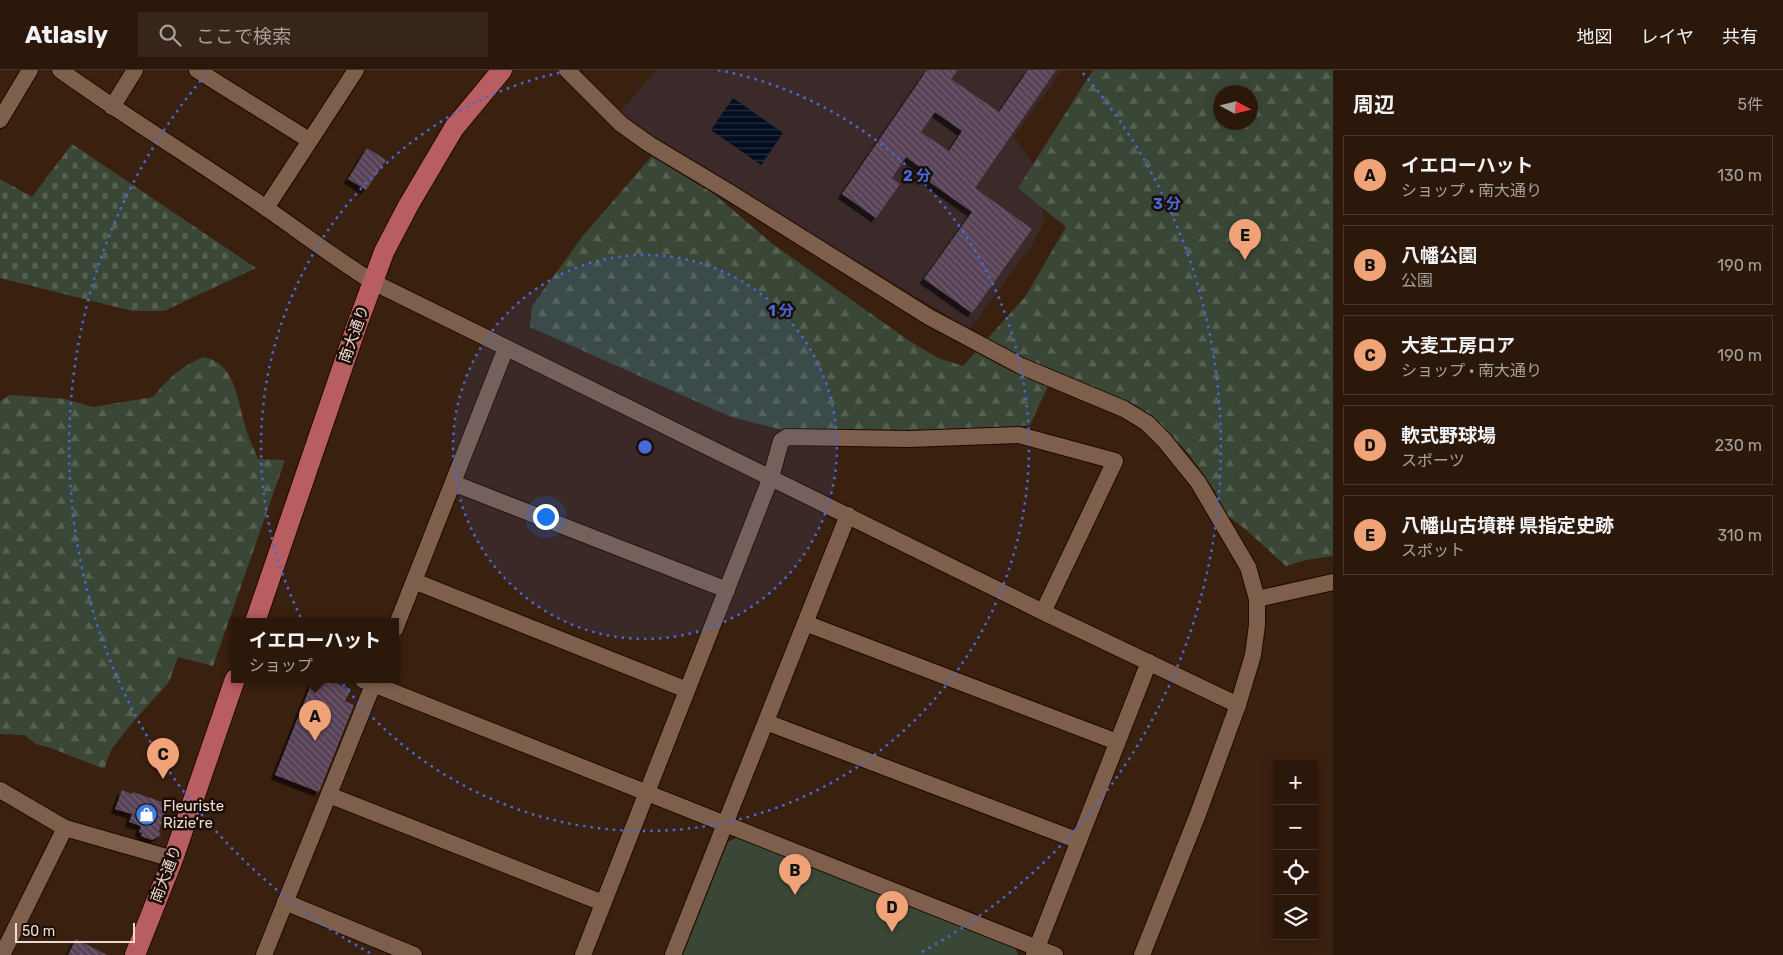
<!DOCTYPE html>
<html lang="ja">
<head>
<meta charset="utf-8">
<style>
  :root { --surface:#2c180b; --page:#382519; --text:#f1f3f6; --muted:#a6a09d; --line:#48372c; --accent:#efa377 }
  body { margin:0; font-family:Rubik,"Noto Sans JP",sans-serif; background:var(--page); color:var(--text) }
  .controls { position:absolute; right:15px; bottom:15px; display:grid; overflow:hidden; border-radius:0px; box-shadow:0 2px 12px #0003 }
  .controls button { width:45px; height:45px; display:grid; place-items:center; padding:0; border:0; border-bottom:1px solid var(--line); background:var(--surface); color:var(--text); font:25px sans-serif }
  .compass { position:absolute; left:1213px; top:15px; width:45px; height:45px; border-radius:50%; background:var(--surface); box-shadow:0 2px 12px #0003; rotate:97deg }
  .scale { position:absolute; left:15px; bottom:12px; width:120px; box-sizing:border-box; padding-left:5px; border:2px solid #eddbd1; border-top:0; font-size:14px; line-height:18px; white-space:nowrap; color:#eddbd1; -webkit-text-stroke:4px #190d06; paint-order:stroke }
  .you { position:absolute; left:545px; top:446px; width:18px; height:18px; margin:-12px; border:4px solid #fff; border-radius:50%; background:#1a73e8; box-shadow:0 0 0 8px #1a73e833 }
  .badge { display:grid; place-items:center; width:32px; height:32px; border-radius:50%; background:var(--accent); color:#111; font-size:16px; font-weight:700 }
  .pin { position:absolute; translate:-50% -41px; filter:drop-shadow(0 1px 2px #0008) }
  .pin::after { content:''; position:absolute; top:26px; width:18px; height:15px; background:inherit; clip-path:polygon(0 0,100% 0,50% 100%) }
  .popup { position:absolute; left:231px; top:548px; width:168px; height:65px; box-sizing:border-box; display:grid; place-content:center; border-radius:0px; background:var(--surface); filter:drop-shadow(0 1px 4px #0005); font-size:16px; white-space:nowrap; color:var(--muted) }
  .popup b { font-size:19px; color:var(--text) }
  .popup::after { content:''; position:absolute; left:50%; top:100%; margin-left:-10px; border:10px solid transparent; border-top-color:var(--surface) }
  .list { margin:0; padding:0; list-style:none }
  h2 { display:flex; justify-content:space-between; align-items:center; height:65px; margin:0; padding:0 20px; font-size:21px }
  h2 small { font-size:16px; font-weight:400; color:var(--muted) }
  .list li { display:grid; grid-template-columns:32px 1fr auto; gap:15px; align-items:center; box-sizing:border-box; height:80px; margin:0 10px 10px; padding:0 10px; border:1px solid var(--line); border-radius:0px }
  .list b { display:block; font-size:19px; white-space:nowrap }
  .list p { margin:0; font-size:16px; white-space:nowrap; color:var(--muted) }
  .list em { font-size:16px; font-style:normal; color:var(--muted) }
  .icon { flex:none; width:28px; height:28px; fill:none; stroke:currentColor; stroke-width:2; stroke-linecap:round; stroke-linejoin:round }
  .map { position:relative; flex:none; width:1333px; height:885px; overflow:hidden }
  header { display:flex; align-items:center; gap:30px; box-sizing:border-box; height:70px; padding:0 25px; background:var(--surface); border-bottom:1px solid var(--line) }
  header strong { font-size:24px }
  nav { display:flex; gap:28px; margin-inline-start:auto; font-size:18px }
  .search { width:350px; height:45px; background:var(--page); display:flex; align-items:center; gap:12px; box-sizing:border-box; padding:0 18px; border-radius:0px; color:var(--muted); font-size:19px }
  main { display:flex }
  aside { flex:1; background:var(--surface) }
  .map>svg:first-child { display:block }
</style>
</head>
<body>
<header>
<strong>Atlasly</strong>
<div class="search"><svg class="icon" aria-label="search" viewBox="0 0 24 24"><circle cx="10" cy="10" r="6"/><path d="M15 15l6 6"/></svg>ここで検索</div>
<nav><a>地図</a><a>レイヤ</a><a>共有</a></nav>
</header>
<main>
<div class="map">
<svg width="1333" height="885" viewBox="0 0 1333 885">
  <defs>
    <pattern id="forest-firs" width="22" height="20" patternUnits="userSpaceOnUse" patternTransform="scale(1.25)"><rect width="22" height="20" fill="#3a4737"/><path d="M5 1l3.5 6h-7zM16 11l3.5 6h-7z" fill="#576153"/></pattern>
    <pattern id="cemetery-stones" width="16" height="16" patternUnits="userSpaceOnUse" patternTransform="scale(1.25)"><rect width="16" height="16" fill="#3a4737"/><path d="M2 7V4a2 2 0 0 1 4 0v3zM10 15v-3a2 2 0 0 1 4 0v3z" fill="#576153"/></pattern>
    <pattern id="water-rules" width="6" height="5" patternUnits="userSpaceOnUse" patternTransform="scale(1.25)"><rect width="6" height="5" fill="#020d20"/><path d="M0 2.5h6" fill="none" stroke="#27303f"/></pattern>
    <pattern id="building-back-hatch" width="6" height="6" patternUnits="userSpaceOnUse" patternTransform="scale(1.25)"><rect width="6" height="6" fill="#594358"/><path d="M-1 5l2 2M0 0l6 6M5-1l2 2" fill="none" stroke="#715e6f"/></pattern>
    <filter id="shadow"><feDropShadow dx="-4.5" dy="4.5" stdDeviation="0" flood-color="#0009"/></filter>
  </defs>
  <rect width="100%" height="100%" fill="#3a200f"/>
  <path fill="#3c292a" d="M656,0h406l-48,67 17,24 14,59 -13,25 -62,84 -320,-193 -30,-24z"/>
  <g fill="url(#forest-firs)" fill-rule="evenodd">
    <path d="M1093,0h240v486l-27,4 -20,6 -42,-38 -19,-14 -10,-23 -27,-38 -26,-26 -31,-22 -76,-34 -25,54 -66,6 -155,2 -26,-3 -52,-13 -201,-90 2,-21 50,-69 70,-81 62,38 60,51 134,95 30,18 25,8 62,-69 41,-70 -48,-39zM1220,22h30v30h-30z"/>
    <path d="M203,287c31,5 34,40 41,65 3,13 9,25 14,37l27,1 -72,206 -35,-9 -9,25 -37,41 -21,27 -7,19 -53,-21 -15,-4 -12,-9 -24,-1v-333l10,-6 55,4 28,8 60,-10c17,-20 26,-29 50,-40z"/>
  </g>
  <path fill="url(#cemetery-stones)" d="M72,74l184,124 -92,43h-32l-132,-33v-99l32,18z"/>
  <path fill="#3a4737" d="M738,767l277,110 3,8h-335l45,-113z"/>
  <path fill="url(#water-rules)" d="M733,28l50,35 -22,32 -50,-35z"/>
  <g fill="url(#building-back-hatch)" fill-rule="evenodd" filter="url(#shadow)">
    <path d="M927,0h31l-7,9 48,33 29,-42h28l-81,118 57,41 -60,84 -48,-34 48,-67 -44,-31 4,-5 -26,-19 -14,21 8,6 -24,34 -34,-24zM935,42l27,19 -13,20 -28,-19z"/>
    <path d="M367,78l19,12 -20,30 -18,-11z"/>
    <path d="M313,610h14l24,9 -6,12 9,4 -35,87 -44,-17z"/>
    <path d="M122,720l10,4 1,-2 35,12 -9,27 2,4 -9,5 -11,-4 1,-3 -3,-1 2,-6 -12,-4 3,-8 -17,-5z"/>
    <path d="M76,869l31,16h-39z"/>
  </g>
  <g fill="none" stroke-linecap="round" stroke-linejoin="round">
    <defs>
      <g id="minor">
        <path d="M60,0c67,48 138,91 206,138 36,25 70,51 107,74l670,330 195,93"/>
        <path d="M197,0l112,70"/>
        <path d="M567,0l54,54 28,20 80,48 200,125 92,49 103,43 23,14 17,17 34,42 50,85 9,32v26l-4,30 -15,50 -40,109 -56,141"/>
        <path d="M112,37l23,-37"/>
        <path d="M0,50l30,-50"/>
        <path d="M266,138l90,-138"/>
        <path d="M453,413l274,107"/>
        <path d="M414,511l273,109"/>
        <path d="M1257,529l76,-17"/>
        <path d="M805,553l312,119"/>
        <path d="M395,559l111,-281"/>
        <path d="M363,610l692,275"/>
        <path d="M766,652l313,119"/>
        <path d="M0,720l65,38 108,31"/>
        <path d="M329,725l274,108"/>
        <path d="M285,832l129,53"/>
        <path d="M2,885l63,-127"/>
        <path d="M264,885l111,-275"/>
        <path d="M583,885l188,-478 10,-36 6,-4 122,2 110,-4 96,26 -72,151"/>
        <path d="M673,885l175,-440"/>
        <path d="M1034,885l115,-293"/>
      </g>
      <g id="major">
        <path d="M255,552l102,-297 27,-73 24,-46 46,-78 48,-58"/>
        <path d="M135,885l38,-96 62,-180"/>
      </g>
    </defs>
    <use href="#minor" stroke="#200900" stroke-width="18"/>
    <use href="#major" stroke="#200900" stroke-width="22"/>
    <use href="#minor" stroke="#7d5f4c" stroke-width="16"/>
    <use href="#major" stroke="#b85d60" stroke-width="20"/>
  </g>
  <circle cx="645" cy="377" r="192" fill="#476ad7" fill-opacity=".12"/>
  <g fill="none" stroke="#476ad7" stroke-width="2.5" stroke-dasharray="2.5 5">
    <circle cx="645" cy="377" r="192"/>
    <path d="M718 0A384 384 0 1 1 572 0"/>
    <path d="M370 883A576 576 0 0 1 207 3M1083 3A576 576 0 0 1 920 883"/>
  </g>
  <defs>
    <symbol id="shop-disc" viewBox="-11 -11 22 22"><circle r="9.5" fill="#3f7fe0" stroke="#190d06"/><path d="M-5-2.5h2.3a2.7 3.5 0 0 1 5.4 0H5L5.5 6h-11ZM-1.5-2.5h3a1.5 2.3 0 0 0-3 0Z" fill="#fff"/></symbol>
  </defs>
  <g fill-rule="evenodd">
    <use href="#shop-disc" x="134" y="732" width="25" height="25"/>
  </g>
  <g text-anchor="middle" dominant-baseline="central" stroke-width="5" stroke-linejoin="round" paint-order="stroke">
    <g font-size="15" fill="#eddbd1" stroke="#190d06">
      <text transform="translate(354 264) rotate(-70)">南大通り</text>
      <text transform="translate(166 804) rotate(-69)">南大通り</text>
    </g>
    <g font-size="15" fill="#eddbd1" stroke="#190d06" text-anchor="start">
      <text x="163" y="736">Fleuriste<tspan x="163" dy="17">Rizie're</tspan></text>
    </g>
  </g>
  <circle cx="645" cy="377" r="8" fill="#476ad7" stroke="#190d06" stroke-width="2.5"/>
  <g font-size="15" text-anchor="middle" font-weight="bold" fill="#476ad7" stroke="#190d06" stroke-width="5" stroke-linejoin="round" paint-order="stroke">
    <text x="917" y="111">2 分</text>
    <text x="1167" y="139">3 分</text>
    <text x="781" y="246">1 分</text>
  </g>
</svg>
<div class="controls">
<button>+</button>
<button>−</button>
<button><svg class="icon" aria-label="locate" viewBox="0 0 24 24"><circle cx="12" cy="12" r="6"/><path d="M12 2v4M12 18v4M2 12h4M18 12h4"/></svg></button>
<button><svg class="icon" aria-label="layers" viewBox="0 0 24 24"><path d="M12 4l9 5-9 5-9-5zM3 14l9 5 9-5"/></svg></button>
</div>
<svg class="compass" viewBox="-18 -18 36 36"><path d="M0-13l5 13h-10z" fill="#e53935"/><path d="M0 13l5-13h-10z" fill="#a6a09d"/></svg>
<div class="scale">50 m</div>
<div class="you"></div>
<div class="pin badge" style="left:315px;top:671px">A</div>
<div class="popup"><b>イエローハット</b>ショップ</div>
<div class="pin badge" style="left:795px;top:825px">B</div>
<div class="pin badge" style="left:163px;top:709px">C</div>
<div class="pin badge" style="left:892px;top:862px">D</div>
<div class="pin badge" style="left:1245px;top:190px">E</div>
</div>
<aside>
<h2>周辺<small>5件</small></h2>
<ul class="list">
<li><span class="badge">A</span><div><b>イエローハット</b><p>ショップ · 南大通り</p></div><em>130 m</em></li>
<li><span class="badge">B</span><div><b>八幡公園</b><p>公園</p></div><em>190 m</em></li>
<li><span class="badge">C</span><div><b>大麦工房ロア</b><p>ショップ · 南大通り</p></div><em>190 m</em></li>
<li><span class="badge">D</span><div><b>軟式野球場</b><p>スポーツ</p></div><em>230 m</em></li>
<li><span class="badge">E</span><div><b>八幡山古墳群 県指定史跡</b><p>スポット</p></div><em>310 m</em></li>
</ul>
</aside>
</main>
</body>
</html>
